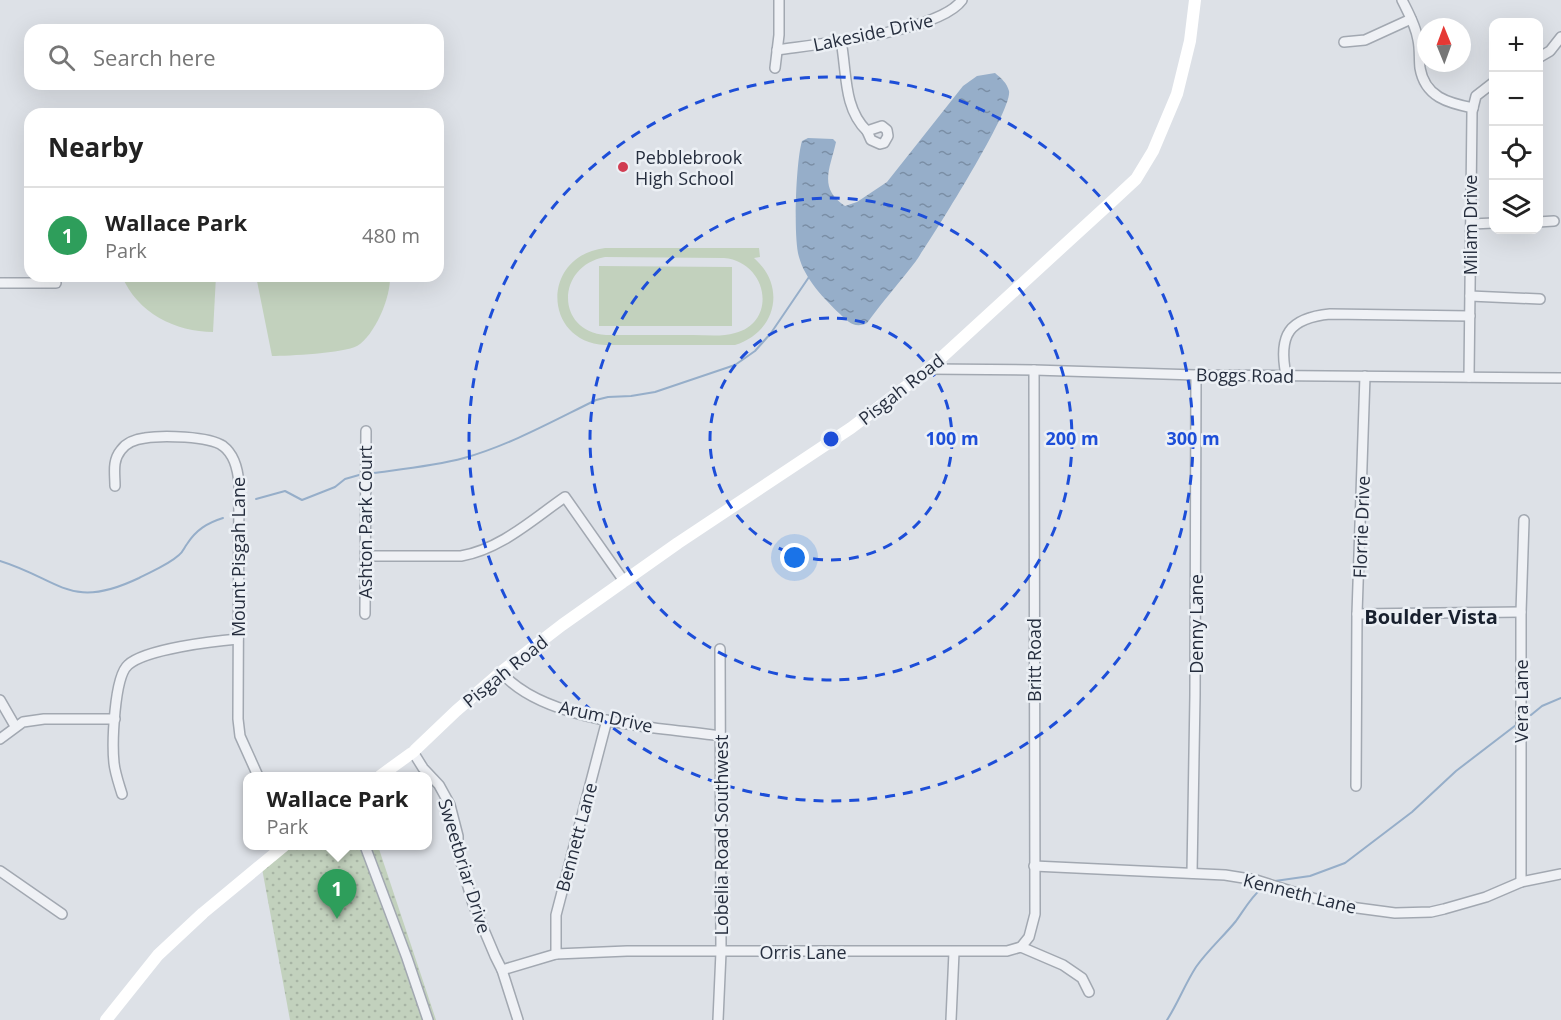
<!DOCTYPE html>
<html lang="en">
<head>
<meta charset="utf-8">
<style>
  :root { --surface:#fff; --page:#f2f2f2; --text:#222; --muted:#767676; --line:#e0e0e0; --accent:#db2777 }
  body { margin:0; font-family:"Open Sans",sans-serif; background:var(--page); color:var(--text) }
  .controls { position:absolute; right:18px; top:18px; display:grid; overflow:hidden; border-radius:12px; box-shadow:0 6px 24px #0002 }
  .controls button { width:54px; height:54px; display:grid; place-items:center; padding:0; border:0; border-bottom:2px solid var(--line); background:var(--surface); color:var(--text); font:30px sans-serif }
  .compass { position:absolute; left:1417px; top:18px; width:54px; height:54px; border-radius:50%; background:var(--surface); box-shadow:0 6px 24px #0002; rotate:359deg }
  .you { position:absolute; left:795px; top:558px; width:21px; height:21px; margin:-15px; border:4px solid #fff; border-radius:50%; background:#1a73e8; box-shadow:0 0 0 9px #1a73e833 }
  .badge { display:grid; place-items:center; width:39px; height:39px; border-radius:50%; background:var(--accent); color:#fff; font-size:20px; font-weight:700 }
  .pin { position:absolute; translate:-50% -50px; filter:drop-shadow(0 2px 3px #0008) }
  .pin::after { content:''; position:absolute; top:32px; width:21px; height:18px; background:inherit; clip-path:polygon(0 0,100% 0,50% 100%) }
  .popup { position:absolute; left:243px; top:772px; width:189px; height:78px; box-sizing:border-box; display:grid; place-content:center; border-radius:12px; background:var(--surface); filter:drop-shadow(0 2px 4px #0005); font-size:20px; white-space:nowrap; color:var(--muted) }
  .popup b { font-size:22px; color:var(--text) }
  .popup::after { content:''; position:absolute; left:50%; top:100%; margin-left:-12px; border:12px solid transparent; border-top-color:var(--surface) }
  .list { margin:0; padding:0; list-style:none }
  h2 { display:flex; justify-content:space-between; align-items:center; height:78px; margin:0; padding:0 24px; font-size:26px }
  h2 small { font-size:20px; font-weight:400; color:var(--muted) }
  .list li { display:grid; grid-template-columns:39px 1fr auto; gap:18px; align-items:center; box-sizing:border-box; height:96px; padding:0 24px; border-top:2px solid var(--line) }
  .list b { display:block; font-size:22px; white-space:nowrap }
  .list p { margin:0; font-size:20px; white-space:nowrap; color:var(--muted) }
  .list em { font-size:20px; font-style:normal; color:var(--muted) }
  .icon { flex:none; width:33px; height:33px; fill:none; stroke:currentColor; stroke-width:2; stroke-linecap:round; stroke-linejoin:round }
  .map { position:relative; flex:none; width:1561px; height:1020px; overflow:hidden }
  .search { position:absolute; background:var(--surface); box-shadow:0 6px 24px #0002; left:24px; top:24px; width:420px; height:66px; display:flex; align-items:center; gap:15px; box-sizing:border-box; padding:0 21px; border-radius:18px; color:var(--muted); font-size:22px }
  .panel { position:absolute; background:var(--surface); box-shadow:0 6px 24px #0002; left:24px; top:108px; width:420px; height:174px; border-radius:18px }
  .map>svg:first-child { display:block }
</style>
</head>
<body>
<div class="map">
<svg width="1561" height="1020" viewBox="0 0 1561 1020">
  <defs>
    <pattern id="park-dots" width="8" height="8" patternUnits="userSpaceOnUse" patternTransform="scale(1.5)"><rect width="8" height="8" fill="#c2d1bd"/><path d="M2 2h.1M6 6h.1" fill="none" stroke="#a7b4a4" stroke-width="1.8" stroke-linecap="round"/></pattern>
    <pattern id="water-ripples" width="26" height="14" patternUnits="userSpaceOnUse" patternTransform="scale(1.5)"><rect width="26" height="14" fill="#96aec9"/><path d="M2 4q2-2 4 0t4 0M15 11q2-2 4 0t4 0" fill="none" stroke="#7a8ea5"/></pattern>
  </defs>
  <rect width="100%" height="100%" fill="#dde1e7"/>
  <g fill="#c2d1bd" fill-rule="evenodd">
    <path d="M605,248h154l1,9 -6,1c33,29 22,74 -19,87h-130c-62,-3 -65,-89 0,-97zM605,257l119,1c44,4 54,64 11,75 -13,4 -28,2 -42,2 -29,0 -58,0 -87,0 -51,-4 -50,-69 -1,-78z"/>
    <path d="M599,266l133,1v59h-133z"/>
    <path d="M122,276h94l-3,56c-37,0 -76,-19 -91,-56z"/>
    <path d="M256,276h134c1,21 -15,59 -33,70 -13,7 -69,10 -85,10z"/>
  </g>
  <path fill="url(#park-dots)" d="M285,846h93l58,174h-146l-29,-157z"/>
  <path fill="url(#water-ripples)" d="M995,73c6,5 12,10 14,18 4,19 -78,148 -93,170 -16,21 -33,40 -49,62 -12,6 -19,-1 -27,-9 -16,-15 -35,-35 -41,-57 -6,-19 -3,-97 3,-116l6,-3 25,1 3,3c-6,27 -18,46 9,64l12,-4 30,-20 76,-96 14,-10z"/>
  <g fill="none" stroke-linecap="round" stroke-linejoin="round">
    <g stroke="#96aec9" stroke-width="2">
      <path d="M373,473c30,-4 61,-7 91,-15 46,-13 89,-37 132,-58l12,-3 23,-1 24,-4 80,-27 20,-14 16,-18 38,-56"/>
      <path d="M256,499l29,-8 17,9 33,-13 10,-8 14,-4"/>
      <path d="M0,561c61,19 70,50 139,17 13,-7 29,-13 40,-23 4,-3 5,-7 8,-11 9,-14 20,-21 36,-26"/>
      <path d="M1531,715l11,-9 19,-8"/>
      <path d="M1275,881l35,-5 35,-13 67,-51 44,-41 60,-46"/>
      <path d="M1167,1020c11,-17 18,-36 29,-53 12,-17 27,-30 40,-46 8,-11 15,-24 26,-33"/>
    </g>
    <defs>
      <g id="street">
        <path d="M1402,0c6,12 14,26 16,40 2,9 1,19 2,28 5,29 28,35 53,40"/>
        <path d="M841,41c6,31 2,67 26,90"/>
        <path d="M1344,42l21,-2 46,-21"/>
        <path d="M777,50c41,-6 162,-18 185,-50"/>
        <path d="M1538,58l12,-7 11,-14"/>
        <path d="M775,68l4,-33v-35"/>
        <path d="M882,126l5,4 1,6 -4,7 -4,1 -9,-4 -4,-9z"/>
        <path d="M1538,222l16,-1"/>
        <path d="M1471,224l23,-1"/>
        <path d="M0,283h56"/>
        <path d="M1470,296l70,3"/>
        <path d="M929,369l105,1 162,5 365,3"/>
        <path d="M1286,375c-8,-40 3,-57 44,-61l140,2"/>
        <path d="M1469,377l3,-265 4,-16 18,-14"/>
        <path d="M115,486c0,-13 -3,-25 6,-36 5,-7 15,-11 24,-12 17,-3 64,-2 78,8 12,9 15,24 16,38l-1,235 2,17 18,40"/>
        <path d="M365,556h96c40,-7 72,-37 104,-59l59,84"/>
        <path d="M365,614l1,-183"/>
        <path d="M1357,614l164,-2"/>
        <path d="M501,672c43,51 156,55 220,64"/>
        <path d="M0,700l15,26"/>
        <path d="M0,739l23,-17 21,-3h71"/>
        <path d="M413,752l10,16 16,17 11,20 8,31v16l15,52 22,52 7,14 16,50"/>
        <path d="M1356,786l1,-172 8,-238"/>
        <path d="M122,794c-3,-10 -7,-21 -8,-31 -2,-19 0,-86 14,-98 17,-16 86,-24 110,-26"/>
        <path d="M365,846l42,112 21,62"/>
        <path d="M1034,866l191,9 31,5 79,25 60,8 36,-1 13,-3 42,-12 35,-15 40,-8"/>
        <path d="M0,871l62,43"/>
        <path d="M1192,873l3,-178 1,-320"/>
        <path d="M1521,882v-270l3,-92"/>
        <path d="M1021,947l8,-10 6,-23 -1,-544"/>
        <path d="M556,954v-39l51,-195"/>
        <path d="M502,970l54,-16 71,-3h380l14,-4 42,18 19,13 7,14"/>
        <path d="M718,1020l3,-68 -1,-303"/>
        <path d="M951,1020l3,-68"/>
      </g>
    </defs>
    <use href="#street" stroke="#a2a8b1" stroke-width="12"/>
    <use href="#street" stroke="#eff1f5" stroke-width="9"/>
    <g stroke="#fff" stroke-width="12">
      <path d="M380,776l33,-24 43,-41 45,-39 61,-47 116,-82 173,-115 78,-59 179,-164 28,-26 17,-28 24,-57 13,-53 5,-41"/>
      <path d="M106,1020l52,-65 45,-42 81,-67"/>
    </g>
  </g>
  <g fill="none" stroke="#1d4ed8" stroke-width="3" stroke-dasharray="10 8">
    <circle cx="831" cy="439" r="121"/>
    <circle cx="831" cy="439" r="241"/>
    <circle cx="831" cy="439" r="362"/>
  </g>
  <circle fill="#d13d52" stroke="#ecf0f5" stroke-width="2" cx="623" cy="167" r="6"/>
  <g text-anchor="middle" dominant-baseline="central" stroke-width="5" stroke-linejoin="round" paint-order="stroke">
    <g font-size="18" fill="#262e3e" stroke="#ecf0f5">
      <text transform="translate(873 32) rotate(-12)">Lakeside Drive</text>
      <text transform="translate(1470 225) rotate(-90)">Milam Drive</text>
      <text transform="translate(1245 375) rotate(1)">Boggs Road</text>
      <text transform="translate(901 389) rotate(-38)">Pisgah Road</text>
      <text transform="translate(365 522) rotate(-90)">Ashton Park Court</text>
      <text transform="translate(1361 527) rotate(-88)">Florrie Drive</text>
      <text transform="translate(238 557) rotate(-90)">Mount Pisgah Lane</text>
      <text transform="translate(1196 624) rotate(-90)">Denny Lane</text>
      <text transform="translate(1034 660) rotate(-90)">Britt Road</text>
      <text transform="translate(505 671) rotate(-39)">Pisgah Road</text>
      <text transform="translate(1521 701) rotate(-90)">Vera Lane</text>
      <text transform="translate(606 716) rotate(12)">Arum Drive</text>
      <text transform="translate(721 835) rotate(-90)">Lobelia Road Southwest</text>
      <text transform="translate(576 837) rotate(-75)">Bennett Lane</text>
      <text transform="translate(465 866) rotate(73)">Sweetbriar Drive</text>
      <text transform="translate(1300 893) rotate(14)">Kenneth Lane</text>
      <text x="803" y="952">Orris Lane</text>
    </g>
    <g font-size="18" fill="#262e3e" stroke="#ecf0f5" text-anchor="start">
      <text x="635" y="157">Pebblebrook<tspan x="635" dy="21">High School</tspan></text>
    </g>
    <g font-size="20" font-weight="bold" fill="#18202e" stroke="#ecf0f5">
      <text x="1431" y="616">Boulder Vista</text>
    </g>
  </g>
  <circle cx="831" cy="439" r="9" fill="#1d4ed8" stroke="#ecf0f5" stroke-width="3"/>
  <g font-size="18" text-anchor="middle" font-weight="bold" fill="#1d4ed8" stroke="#ecf0f5" stroke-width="5" stroke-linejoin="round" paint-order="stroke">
    <text x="952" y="445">100 m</text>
    <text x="1072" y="445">200 m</text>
    <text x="1193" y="445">300 m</text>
  </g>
</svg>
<div class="controls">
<button>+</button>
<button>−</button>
<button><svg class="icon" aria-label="locate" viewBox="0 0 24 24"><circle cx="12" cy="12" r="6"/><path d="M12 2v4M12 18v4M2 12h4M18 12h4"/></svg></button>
<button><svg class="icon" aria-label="layers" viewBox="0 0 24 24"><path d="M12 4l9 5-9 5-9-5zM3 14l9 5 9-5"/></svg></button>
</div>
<svg class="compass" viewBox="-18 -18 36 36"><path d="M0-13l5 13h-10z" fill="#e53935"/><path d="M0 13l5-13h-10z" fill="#767676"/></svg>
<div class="you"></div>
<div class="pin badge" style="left:337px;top:919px;background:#2e9e5b">1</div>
<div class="popup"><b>Wallace Park</b>Park</div>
<div class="search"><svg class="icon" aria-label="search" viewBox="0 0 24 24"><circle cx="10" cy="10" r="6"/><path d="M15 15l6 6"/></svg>Search here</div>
<section class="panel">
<h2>Nearby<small></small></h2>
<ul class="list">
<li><span class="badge" style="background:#2e9e5b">1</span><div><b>Wallace Park</b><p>Park</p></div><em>480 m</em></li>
</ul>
</section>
</div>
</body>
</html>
